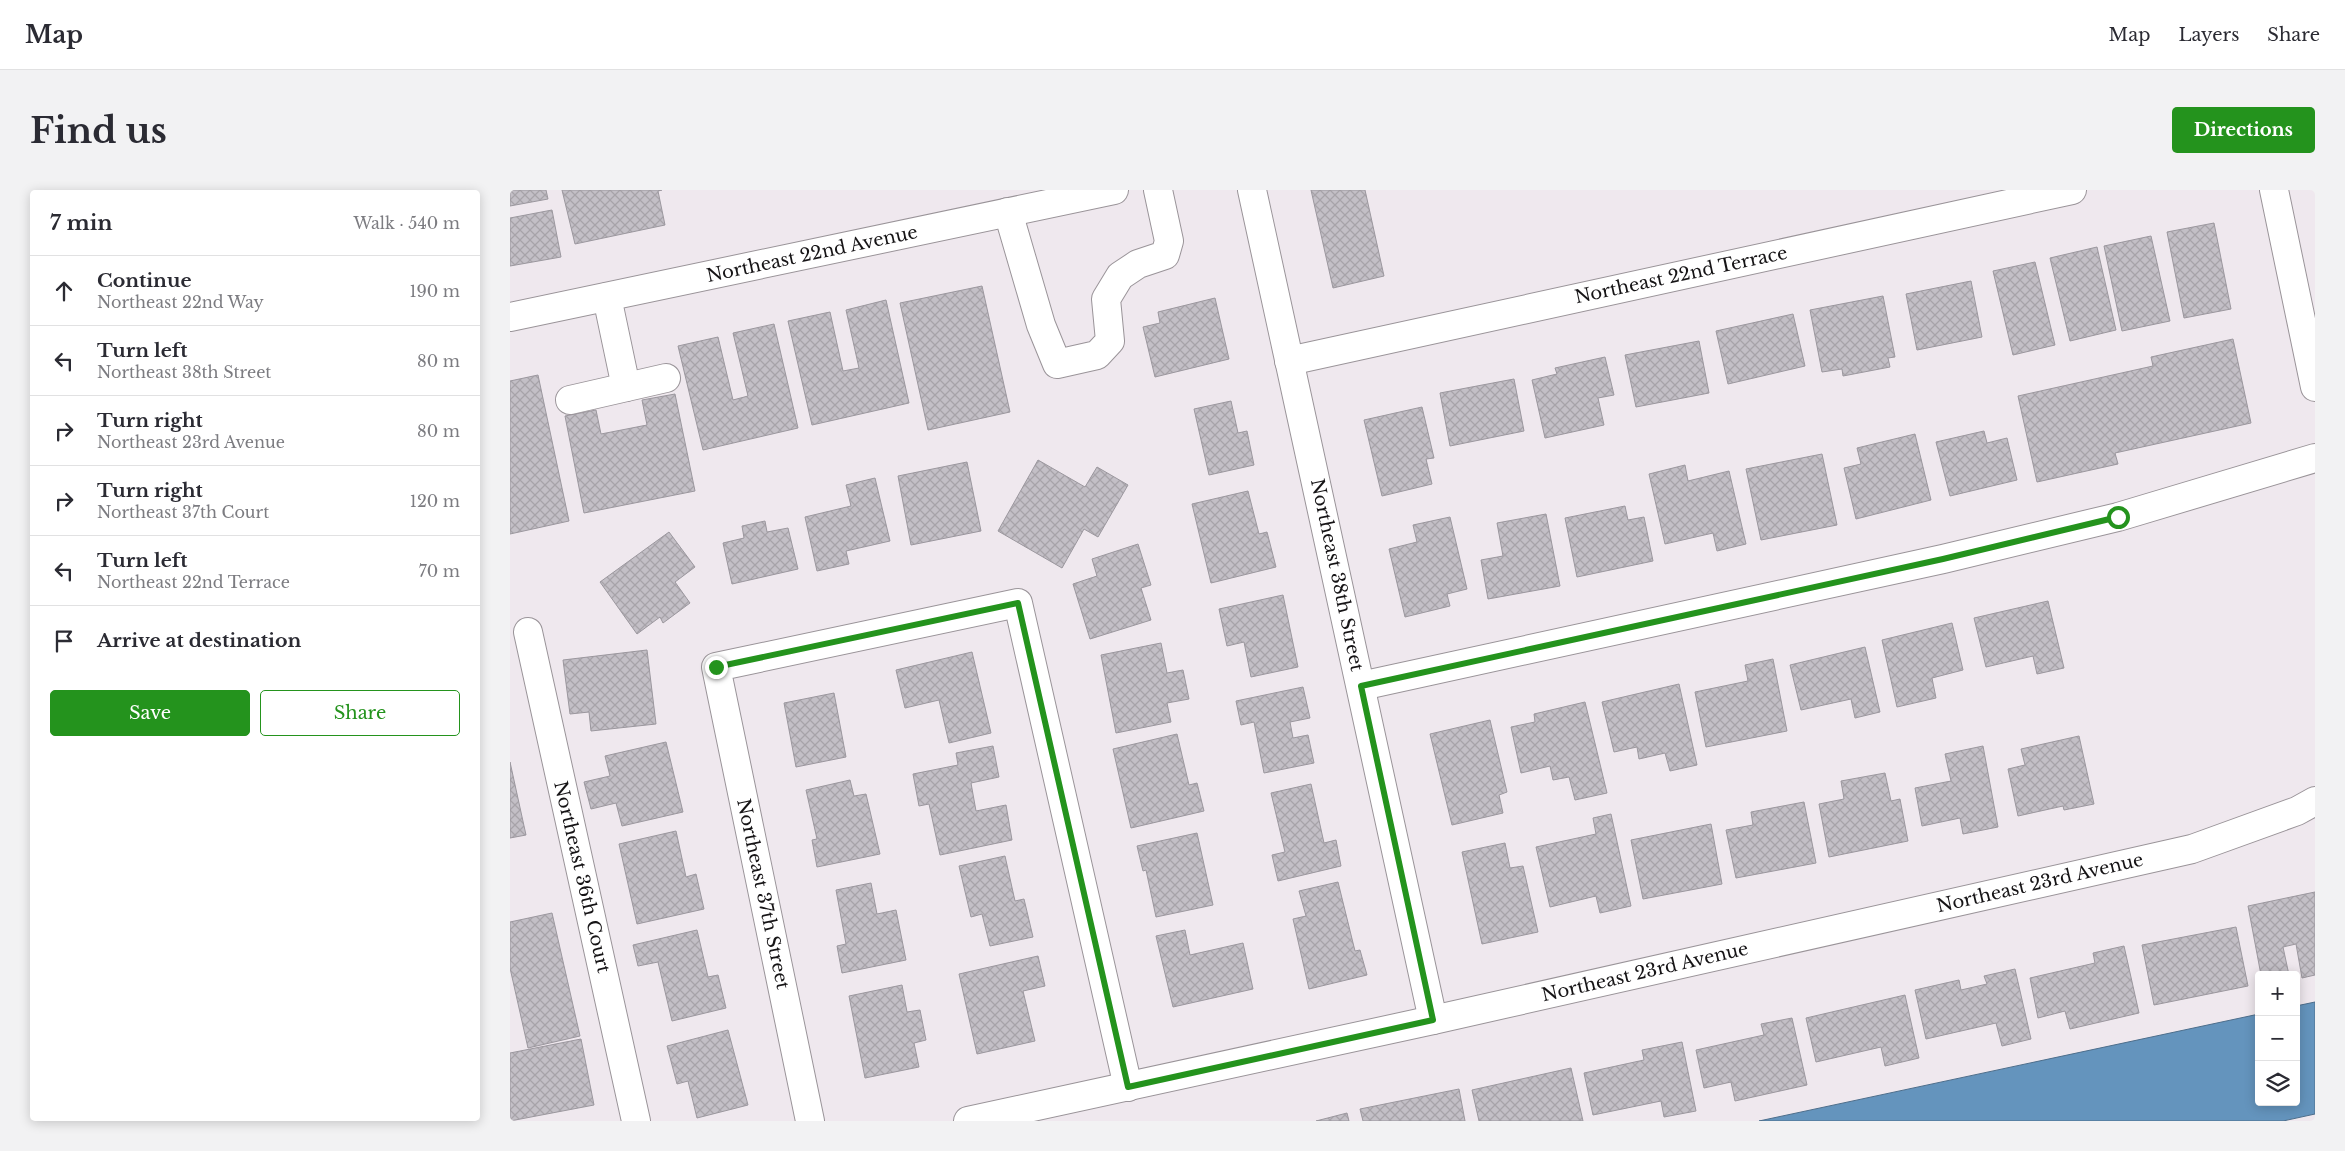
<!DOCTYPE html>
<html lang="en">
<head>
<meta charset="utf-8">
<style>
  :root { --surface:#fff; --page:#f2f2f3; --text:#2b2b33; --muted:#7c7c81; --line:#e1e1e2; --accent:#24931d }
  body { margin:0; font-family:"Libre Baskerville",serif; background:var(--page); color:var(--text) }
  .controls { position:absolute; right:15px; bottom:15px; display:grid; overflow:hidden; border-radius:5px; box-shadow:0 2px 12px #0003 }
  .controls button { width:45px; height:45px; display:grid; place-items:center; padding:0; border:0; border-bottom:1px solid var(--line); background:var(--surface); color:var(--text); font:25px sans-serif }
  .stop { position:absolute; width:15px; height:15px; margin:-11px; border:4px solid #24931d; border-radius:50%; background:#fff }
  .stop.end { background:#24931d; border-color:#fff; box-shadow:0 1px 5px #0008 }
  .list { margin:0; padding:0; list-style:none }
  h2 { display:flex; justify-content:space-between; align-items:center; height:65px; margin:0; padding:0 20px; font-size:21px }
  h2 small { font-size:16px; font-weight:400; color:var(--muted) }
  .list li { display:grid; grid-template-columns:32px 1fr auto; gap:15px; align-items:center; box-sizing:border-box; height:70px; padding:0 20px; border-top:1px solid var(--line) }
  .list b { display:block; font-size:19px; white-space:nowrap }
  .list p { margin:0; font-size:16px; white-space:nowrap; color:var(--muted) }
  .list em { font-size:16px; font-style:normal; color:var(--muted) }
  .actions { display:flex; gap:10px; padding:15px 20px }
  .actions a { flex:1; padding:11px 0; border:1px solid var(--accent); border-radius:5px; text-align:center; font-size:18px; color:var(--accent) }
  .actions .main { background:var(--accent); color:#fff }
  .icon { flex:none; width:28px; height:28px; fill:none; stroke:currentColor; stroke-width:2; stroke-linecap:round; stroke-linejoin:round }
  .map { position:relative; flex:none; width:1805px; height:931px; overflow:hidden; border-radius:5px }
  header { display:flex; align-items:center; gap:30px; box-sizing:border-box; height:70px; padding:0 25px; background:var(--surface); border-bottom:1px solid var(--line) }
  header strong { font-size:24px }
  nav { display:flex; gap:28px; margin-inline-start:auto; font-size:18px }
  .intro { display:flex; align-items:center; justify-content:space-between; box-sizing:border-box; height:120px; padding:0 30px }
  h1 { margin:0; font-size:35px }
  .button { padding:12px 22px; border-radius:5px; background:var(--accent); color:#fff; font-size:18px; font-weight:700 }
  main { display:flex; gap:30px; padding:0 30px }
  aside { flex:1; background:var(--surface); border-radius:5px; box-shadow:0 2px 12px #0003 }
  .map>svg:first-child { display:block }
</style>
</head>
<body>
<header>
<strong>Map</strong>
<nav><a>Map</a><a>Layers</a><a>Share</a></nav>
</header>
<div class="intro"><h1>Find us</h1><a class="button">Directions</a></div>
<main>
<aside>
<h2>7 min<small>Walk · 540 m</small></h2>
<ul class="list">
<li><svg class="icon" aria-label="ahead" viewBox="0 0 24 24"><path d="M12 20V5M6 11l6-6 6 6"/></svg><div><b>Continue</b><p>Northeast 22nd Way</p></div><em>190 m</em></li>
<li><svg class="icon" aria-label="left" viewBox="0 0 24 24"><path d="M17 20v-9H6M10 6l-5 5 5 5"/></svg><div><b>Turn left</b><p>Northeast 38th Street</p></div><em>80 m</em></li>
<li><svg class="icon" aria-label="right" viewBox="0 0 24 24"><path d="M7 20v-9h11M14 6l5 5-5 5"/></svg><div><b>Turn right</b><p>Northeast 23rd Avenue</p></div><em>80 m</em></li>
<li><svg class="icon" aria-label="right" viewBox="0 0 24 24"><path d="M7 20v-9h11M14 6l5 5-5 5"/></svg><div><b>Turn right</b><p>Northeast 37th Court</p></div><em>120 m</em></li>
<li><svg class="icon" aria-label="left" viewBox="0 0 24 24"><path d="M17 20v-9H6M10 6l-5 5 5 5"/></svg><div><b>Turn left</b><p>Northeast 22nd Terrace</p></div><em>70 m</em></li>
<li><svg class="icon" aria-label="arrive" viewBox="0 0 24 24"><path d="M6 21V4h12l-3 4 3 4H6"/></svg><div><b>Arrive at destination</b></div></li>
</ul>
<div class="actions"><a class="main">Save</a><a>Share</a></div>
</aside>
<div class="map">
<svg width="1805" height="931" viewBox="0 0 1805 931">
  <defs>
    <pattern id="building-cross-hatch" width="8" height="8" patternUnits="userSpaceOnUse" patternTransform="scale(1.25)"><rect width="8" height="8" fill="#c3bfc6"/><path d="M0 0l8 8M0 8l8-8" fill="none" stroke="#a7a3a9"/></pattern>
  </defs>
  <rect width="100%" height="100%" fill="#efe8ee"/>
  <path fill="#6494bd" stroke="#4d6e8b" d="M1805,812v112l-32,7h-524l500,-107v88h37v-96z"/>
  <g fill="url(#building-cross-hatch)" stroke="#9b979e">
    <path d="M0,0h36l2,9 -38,7z"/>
    <path d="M52,0h100l-4,1 7,34 -90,19z"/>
    <path d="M801,0h54l19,86 -51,12z"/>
    <path d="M42,20l9,47 -51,9v-48z"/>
    <path d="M1704,33l17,86 -47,9 -17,-86z"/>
    <path d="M1641,46l19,85 -48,10 -18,-85z"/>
    <path d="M1587,57l19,83 -46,11 -20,-83z"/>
    <path d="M1525,72l20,83 -42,10 -20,-84z"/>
    <path d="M1461,91l11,56 -65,13 -11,-56z"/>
    <path d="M472,96l28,126 -82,18 -28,-127z"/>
    <path d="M1373,106l12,61 -7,1 2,9 -47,9 -1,-7 -20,3 -12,-62z"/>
    <path d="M705,108l14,61 -74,18 -12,-50 17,-4 -2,-11z"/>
    <path d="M376,110l23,103 -97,22 -24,-104 42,-9 13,59 16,-3 -13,-58z"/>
    <path d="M1283,124l12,52 -77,18 -12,-53z"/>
    <path d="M264,134l24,104 -95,22 -25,-104 40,-9 15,63 15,-4 -15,-63z"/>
    <path d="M1723,149l18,84 -136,30 3,11 -81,18 -19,-86 135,-30 -2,-9z"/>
    <path d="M1189,151l10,52 -73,14 -11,-52z"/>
    <path d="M1095,167l9,38 -16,3 6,27 -59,13 -13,-58 25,-6 -2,-6z"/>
    <path d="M28,185l31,146 -59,13v-153z"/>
    <path d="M1004,189l10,52 -74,15 -10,-53z"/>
    <path d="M165,204l20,97 -111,22 -19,-97 31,-6 5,24 46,-9 -5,-25z"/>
    <path d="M721,211l7,32 9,-2 7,34 -45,10 -15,-66z"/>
    <path d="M912,217l12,51 -8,1 6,25 -50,12 -18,-76z"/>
    <path d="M1474,241l3,12 20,-5 10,42 -67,16 -14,-54z"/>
    <path d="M1405,244l16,66 -75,19 -12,-51 17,-4 -4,-16z"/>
    <path d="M1312,264l15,71 -76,15 -15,-71z"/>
    <path d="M528,270l47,27 12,-20 31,18 -30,52 -14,-8 -22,39 -64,-37z"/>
    <path d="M457,272l14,69 -70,14 -13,-69z"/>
    <path d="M1175,275l3,16 41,-10 17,73 -29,7 -4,-18 -48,11 -16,-70z"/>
    <path d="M365,288l15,63 -44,10 3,13 -32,7 -12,-54 46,-11 -5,-21z"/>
    <path d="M738,301l11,43 8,-2 9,35 -65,16 -19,-79z"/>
    <path d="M1115,316l3,14 16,-3 9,44 -76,16 -12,-59z"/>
    <path d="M1036,324l14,72 -72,13 -7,-39 22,-4 -6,-33z"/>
    <path d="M940,327l17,72 -20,5 3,12 -45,11 -16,-68 28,-7 -4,-17z"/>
    <path d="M255,331l2,11 21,-4 10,41 -66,15 -9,-41 21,-5 -2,-12z"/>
    <path d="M159,342l26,35 -20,15 15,21 -27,20 -3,-6 -23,17 -37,-52z"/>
    <path d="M628,354l13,41 -10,3 10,32 -61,19 -17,-55 24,-8 -5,-17z"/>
    <path d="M773,405l15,72 -47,10 -7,-35 -17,4 -8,-37z"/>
    <path d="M1538,411l16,67 -27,6 -4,-18 -47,11 -12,-49z"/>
    <path d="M1442,433l11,47 -31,8 4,20 -39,9 -15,-67z"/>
    <path d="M651,453l6,30 16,-3 6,29 -22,4 4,19 -55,11 -15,-78z"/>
    <path d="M1355,457l15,65 -25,6 -4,-19 -50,11 -11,-45z"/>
    <path d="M137,460l9,74 -65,7 -2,-19 -19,2 -7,-54z"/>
    <path d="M462,462l19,81 -42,10 -10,-43 -34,8 -9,-38z"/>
    <path d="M1263,469l14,72 -81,16 -11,-55 53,-11 -3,-16z"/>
    <path d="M1169,494l18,81 -27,6 -5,-18 -26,6 -2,-12 -23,5 -12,-50z"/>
    <path d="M793,497l7,31 -20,4 3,16 15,-3 6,28 -50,10 -10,-51 -13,3 -5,-24z"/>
    <path d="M324,503l12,64 -50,10 -12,-64z"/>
    <path d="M1075,512l22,91 -32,7 -6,-23 -16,3 -3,-14 -29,7 -10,-46 24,-5 -1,-8z"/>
    <path d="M980,530l17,72 -8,3 4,18 -51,12 -22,-91z"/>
    <path d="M667,544l12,51 8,-2 7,28 -73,17 -18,-79z"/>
    <path d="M1569,546l15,68 -30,6 -1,-4 -45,10 -10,-47 17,-4 -4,-16z"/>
    <path d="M156,552l17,70 -61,14 -6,-23 -25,6 -7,-27 26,-6 -5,-20z"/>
    <path d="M483,556l6,31 -28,6 5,28 30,-6 6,35 -72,15 -11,-51 -10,2 -6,-32 45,-9 -2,-12z"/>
    <path d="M1473,556l15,81 -35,7 -3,-16 -38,8 -7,-38 36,-7 -6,-27z"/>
    <path d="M0,572l16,73 -16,3z"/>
    <path d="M1375,583l6,28 9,-2 8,42 -79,16 -10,-53 25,-5 -3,-18z"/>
    <path d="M340,590l4,16 12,-2 14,60 -63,13 -5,-27 5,-1 -11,-49z"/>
    <path d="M801,594l13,59 12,-3 5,26 -63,15 -6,-26 13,-3 -14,-59z"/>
    <path d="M1294,612l12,61 -80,15 -10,-48 27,-5 -2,-13z"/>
    <path d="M1101,624l20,92 -31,7 -4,-17 -46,11 -14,-60 60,-13 -3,-16z"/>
    <path d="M1201,634l11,60 -79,15 -12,-59z"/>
    <path d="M166,641l10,46 10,-3 8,35 -67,15 -18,-80z"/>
    <path d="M687,643l16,72 -57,12 -10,-47 -3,1 -6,-25z"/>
    <path d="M995,653l5,25 13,-2 15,66 -56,12 -20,-92z"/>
    <path d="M495,666l10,45 9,-2 9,38 -43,9 -8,-32 -11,3 -12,-51z"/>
    <path d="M828,692l17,69 5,-1 7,25 -58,14 -16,-70 13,-3 -7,-25z"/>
    <path d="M361,693l6,31 19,-4 10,50 -64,13 -5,-27 9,-2 -10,-54z"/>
    <path d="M1805,702v83l-13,3 -6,-34 -13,3 6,28h-28l-13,-69z"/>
    <path d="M42,723l28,123 -52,12 -18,-80v-46z"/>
    <path d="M1726,737l12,59 -94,19 -12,-60z"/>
    <path d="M187,740l11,47 10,-2 8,33 -54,13 -14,-59 -20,4 -5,-21z"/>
    <path d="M675,740l5,25 53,-12 10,46 -80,18 -17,-71z"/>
    <path d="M1614,756l15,67 -69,16 -5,-18 -27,7 -8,-40 65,-15 -2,-10z"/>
    <path d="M528,766l7,30 -22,5 12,50 -58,13 -18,-80z"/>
    <path d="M1505,779l16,70 -29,7 -6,-23 -70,16 -11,-49 44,-10 2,10 26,-6 -3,-8z"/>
    <path d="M392,795l5,27 13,-2 6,30 -12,3 5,24 -54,11 -16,-82z"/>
    <path d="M1395,805l14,63 -34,8 -4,-19 -65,15 -10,-44z"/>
    <path d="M1282,828l15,67 -72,16 -4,-19 -27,6 -8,-38 68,-15 -3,-11z"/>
    <path d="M218,840l20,75 -51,13 -9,-37 -11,3 -10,-38z"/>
    <path d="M71,849l13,66 -84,16v-68z"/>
    <path d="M1172,852l14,69 -32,6 -3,-16 -68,14 -9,-42 60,-13 -2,-10z"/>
    <path d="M1061,878l12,53h-104l-7,-31z"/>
    <path d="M949,899l6,32h-102l-3,-12z"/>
    <path d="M837,923l2,8h-33z"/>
  </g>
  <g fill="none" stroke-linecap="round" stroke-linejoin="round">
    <defs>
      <g id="minor">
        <path d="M742,0l181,830"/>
        <path d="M1764,0l41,197"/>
        <path d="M498,22l33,113 16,39 40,-9 13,-14 -4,-42 14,-23 18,-12 27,-9 4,-14 -11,-51"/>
        <path d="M97,107l19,90"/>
        <path d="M0,127l604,-127"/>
        <path d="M779,171l783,-171"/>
        <path d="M60,210l96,-22"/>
        <path d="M18,442l108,489"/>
        <path d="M851,496l582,-127 175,-42 197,-59"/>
        <path d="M300,931l-94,-454 302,-64 110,484"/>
        <path d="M458,931l465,-101 759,-171 105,-38 18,-10"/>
      </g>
    </defs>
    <use href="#minor" stroke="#9a9499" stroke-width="30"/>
    <use href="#minor" stroke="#fff" stroke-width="28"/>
  </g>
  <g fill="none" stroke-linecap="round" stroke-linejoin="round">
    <path stroke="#24931d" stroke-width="6" d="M206,477l302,-64 110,484 305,-67 -72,-334 582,-127 175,-42"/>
  </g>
  <g text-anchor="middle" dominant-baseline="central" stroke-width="5" stroke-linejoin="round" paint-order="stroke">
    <g font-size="18" fill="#161416" stroke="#fff">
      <text transform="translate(302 64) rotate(-12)">Northeast 22nd Avenue</text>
      <text transform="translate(1171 85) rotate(-12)">Northeast 22nd Terrace</text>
      <text transform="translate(827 385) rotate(78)">Northeast 38th Street</text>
      <text transform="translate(72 687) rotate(77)">Northeast 36th Court</text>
      <text transform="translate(1530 693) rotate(-13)">Northeast 23rd Avenue</text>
      <text transform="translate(253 704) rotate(78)">Northeast 37th Street</text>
      <text transform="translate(1135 782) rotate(-13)">Northeast 23rd Avenue</text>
    </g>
  </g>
</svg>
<div class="controls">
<button>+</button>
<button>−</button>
<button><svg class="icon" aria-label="layers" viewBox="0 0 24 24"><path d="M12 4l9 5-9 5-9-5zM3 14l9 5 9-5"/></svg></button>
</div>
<div class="stop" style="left:1608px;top:327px"></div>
<div class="stop end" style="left:206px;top:477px"></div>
</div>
</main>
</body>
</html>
